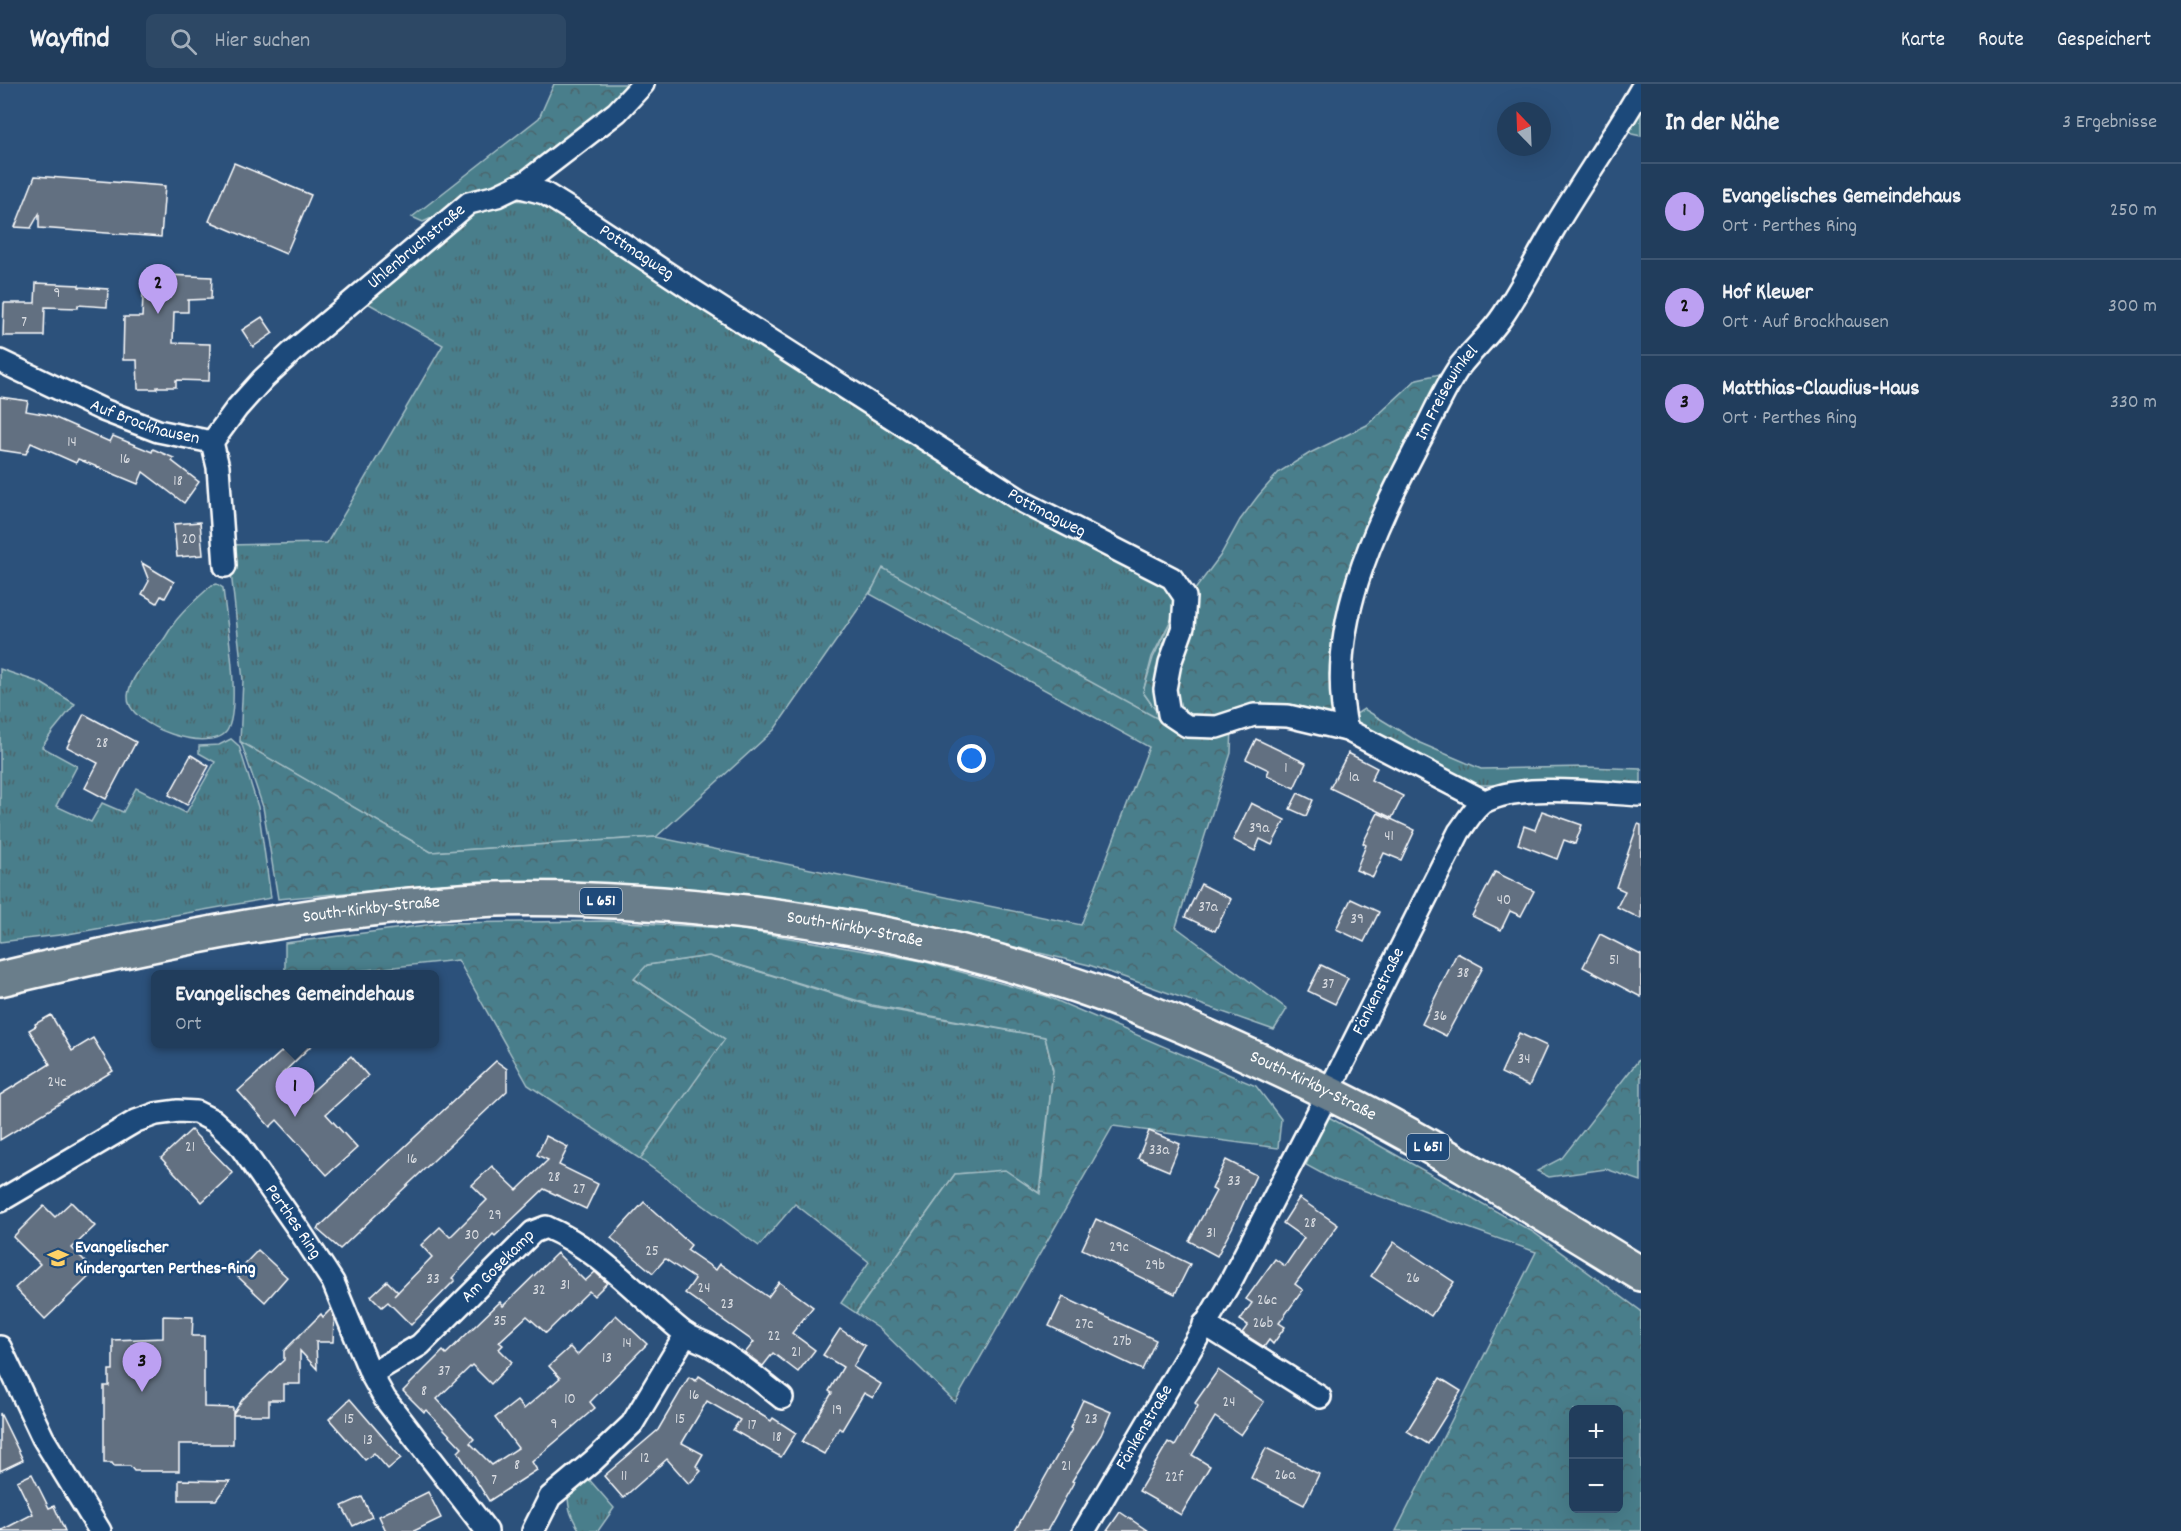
<!DOCTYPE html>
<html lang="de">
<head>
<meta charset="utf-8">
<style>
  :root { --surface:#213d5c; --page:#2d4865; --text:#f1f3f6; --muted:#a2aebb; --line:#3e5672; --accent:#bca0f2 }
  body { margin:0; font-family:Dekko,sans-serif; background:var(--page); color:var(--text) }
  .controls { position:absolute; right:18px; bottom:18px; display:grid; overflow:hidden; border-radius:9px; box-shadow:0 6px 24px #0002 }
  .controls button { width:54px; height:54px; display:grid; place-items:center; padding:0; border:0; border-bottom:2px solid var(--line); background:var(--surface); color:var(--text); font:30px sans-serif }
  .compass { position:absolute; left:1497px; top:18px; width:54px; height:54px; border-radius:50%; background:var(--surface); box-shadow:0 6px 24px #0002; rotate:337deg }
  .you { position:absolute; left:972px; top:675px; width:21px; height:21px; margin:-15px; border:4px solid #fff; border-radius:50%; background:#1a73e8; box-shadow:0 0 0 9px #1a73e833 }
  .badge { display:grid; place-items:center; width:39px; height:39px; border-radius:50%; background:var(--accent); color:#111; font-size:20px; font-weight:700 }
  .pin { position:absolute; translate:-50% -50px; filter:drop-shadow(0 2px 3px #0008) }
  .pin::after { content:''; position:absolute; top:32px; width:21px; height:18px; background:inherit; clip-path:polygon(0 0,100% 0,50% 100%) }
  .popup { position:absolute; left:151px; top:886px; width:288px; height:78px; box-sizing:border-box; display:grid; place-content:center; border-radius:9px; background:var(--surface); filter:drop-shadow(0 2px 4px #0005); font-size:20px; white-space:nowrap; color:var(--muted) }
  .popup b { font-size:22px; color:var(--text) }
  .popup::after { content:''; position:absolute; left:50%; top:100%; margin-left:-12px; border:12px solid transparent; border-top-color:var(--surface) }
  .list { margin:0; padding:0; list-style:none }
  h2 { display:flex; justify-content:space-between; align-items:center; height:78px; margin:0; padding:0 24px; font-size:26px }
  h2 small { font-size:20px; font-weight:400; color:var(--muted) }
  .list li { display:grid; grid-template-columns:39px 1fr auto; gap:18px; align-items:center; box-sizing:border-box; height:96px; padding:0 24px; border-top:2px solid var(--line) }
  .list b { display:block; font-size:22px; white-space:nowrap }
  .list p { margin:0; font-size:20px; white-space:nowrap; color:var(--muted) }
  .list em { font-size:20px; font-style:normal; color:var(--muted) }
  .icon { flex:none; width:33px; height:33px; fill:none; stroke:currentColor; stroke-width:2; stroke-linecap:round; stroke-linejoin:round }
  .map { position:relative; flex:none; width:1641px; height:1447px; overflow:hidden }
  header { display:flex; align-items:center; gap:36px; box-sizing:border-box; height:84px; padding:0 30px; background:var(--surface); border-bottom:2px solid var(--line) }
  header strong { font-size:28px }
  nav { display:flex; gap:33px; margin-inline-start:auto; font-size:21px }
  .search { width:420px; height:54px; background:var(--page); display:flex; align-items:center; gap:15px; box-sizing:border-box; padding:0 21px; border-radius:9px; color:var(--muted); font-size:22px }
  main { display:flex }
  aside { flex:1; background:var(--surface) }
  .map>svg:first-child { display:block }
</style>
</head>
<body>
<header>
<strong>Wayfind</strong>
<div class="search"><svg class="icon" aria-label="search" viewBox="0 0 24 24"><circle cx="10" cy="10" r="6"/><path d="M15 15l6 6"/></svg>Hier suchen</div>
<nav><a>Karte</a><a>Route</a><a>Gespeichert</a></nav>
</header>
<main>
<div class="map">
<svg width="1641" height="1447" viewBox="0 0 1641 1447">
  <defs>
    <pattern id="grass-tufts" width="24" height="20" patternUnits="userSpaceOnUse" patternTransform="scale(1.5)"><rect width="24" height="20" fill="#4a7e8b"/><path d="M3 7l-1-3M5 7V3M7 7l1-3M15 17l-1-3M17 17v-4M19 17l1-3" fill="none" stroke="#4b656c"/></pattern>
    <pattern id="forest-crowns" width="20" height="18" patternUnits="userSpaceOnUse" patternTransform="scale(1.5)"><rect width="20" height="18" fill="#4a7e8b"/><path d="M2 6a3 3 0 1 1 6 0M12 15a3 3 0 1 1 6 0" fill="none" stroke="#4b656c"/></pattern>
  </defs>
  <rect width="100%" height="100%" fill="#2c517b"/>
  <filter id="ink" filterUnits="userSpaceOnUse"><feTurbulence type="fractalNoise" baseFrequency=".0167" numOctaves="2"/><feDisplacementMap in="SourceGraphic" scale="12" xChannelSelector="R" yChannelSelector="G"/><feConvolveMatrix kernelMatrix="1 2 1 2 8 2 1 2 1" color-interpolation-filters="sRGB"/></filter>
  <g filter="url(#ink)">
    <g fill="url(#grass-tufts)" stroke="#a4bec5" stroke-width="1.5">
      <path d="M1641,17v35l-9,-2 -7,-6z"/>
      <path d="M504,116l28,1 27,10 575,351 42,32v16l-24,47 -9,35 22,31 -288,-141 -103,148 -118,107 -225,15 -191,-110 3,-62 -15,-135 99,-2 116,-198 -79,-44 103,-88z"/>
      <path d="M217,500l6,4c3,32 18,114 5,141 -13,27 -103,-2 -100,-33 2,-21 24,-40 36,-57 5,-7 9,-16 15,-22 10,-12 22,-22 33,-32z"/>
      <path d="M0,585l41,14 34,21 -22,27 -11,16 35,19 -21,40 35,16 11,-19 21,9 13,-24 50,25 29,-51 -16,-9v-7l20,-1 12,-6 8,7 19,61 13,91 -203,36 -68,8z"/>
      <path d="M1364,625l56,34 61,26 105,-2 55,2v16h-168l-106,-54 -17,-13z"/>
      <path d="M709,872l162,50 174,31 8,34 -14,122 -34,-22 -50,3 -99,139 -15,-10 28,-41 -74,-58 -36,42 -119,-87 84,-120 -91,-61 14,-13z"/>
      <path d="M587,1393l27,31 -16,23h-18c-8,-13 -12,-21 -12,-36z"/>
    </g>
    <g fill="url(#forest-crowns)" stroke="#a4bec5" stroke-width="1.5" fill-rule="evenodd">
      <path d="M554,0h85l-119,93 -97,45 -11,-5 127,-99z"/>
      <path d="M1454,287l-96,182 -29,121 12,63 -21,-10 -72,-5 -16,4 -1,27 -55,174 111,82 -13,21 -185,-65 -202,-49 -206,-26 -202,-9 -201,18 -15,-92 -22,-65 190,110 225,-15 425,88 68,-178 -279,-153 13,-26 281,154 -21,-30 10,-34 23,-48 12,-11 32,-43 20,-36 18,-24 21,-24 31,-19 57,-28 50,-46z"/>
      <path d="M610,837l128,8 184,32 124,35 210,90 25,33 -3,29 -165,-22 -158,276 -74,-72 -25,-17 99,-139 50,-4 35,24 13,-124 -8,-33 -173,-32 -163,-49 -62,9 -13,14 91,60 -85,120 -112,-74 -70,-125 -129,14h-44v-31l157,-20z"/>
      <path d="M1641,973v124l-35,-12 -57,8 -12,-6 25,-13z"/>
      <path d="M1327,1032l206,116 108,79v220h-245l140,-279 -204,-73 -26,-14zM1574,1326h44v98h-44z"/>
    </g>
    <g fill="#626f81" stroke="#fff" stroke-width="1.5">
      <path d="M234,79l77,32 -25,59 -77,-33z"/>
      <path d="M35,92l130,10 -4,51 -122,-9v-14l-8,14 -16,-1z"/>
      <path d="M144,190l68,3 -1,22 -23,1v12h-14l-1,31 37,1 -1,37 -33,-1v7h-19v2h-19l-1,-29h-14l1,-43h18z"/>
      <path d="M36,199l43,2v2l29,2 -1,18 -29,-2v3l-33,-1 -1,29h-41l1,-33h31z"/>
      <path d="M262,233l11,16 -20,14 -11,-17z"/>
      <path d="M0,313l28,4 -2,10 23,4 61,27 3,-6 39,16 1,-3 21,9 -2,3 27,21 -15,21 -41,-31 -5,12 -60,-25 -2,4 -45,-20 -5,11 -26,-4z"/>
      <path d="M200,438l3,33 -26,2 -3,-33z"/>
      <path d="M142,479l32,19 -9,16 -4,-2 -4,7 -15,-9 7,-13z"/>
      <path d="M84,630l52,28 -30,57 -21,-11 13,-25 -31,-16z"/>
      <path d="M1256,655l50,24 -12,25 -27,-13 2,-5 -23,-11z"/>
      <path d="M1348,669l29,15 -6,12 32,16 -11,22 -62,-30z"/>
      <path d="M191,671l18,11 -22,39 -18,-10z"/>
      <path d="M1298,709l15,7 -7,16 -16,-7z"/>
      <path d="M1251,719l34,17 -13,25 -12,-6 -5,12 -22,-11z"/>
      <path d="M1542,727l40,14 -7,19 -11,-4 -7,19 -39,-15 6,-18 11,4z"/>
      <path d="M1378,729l37,17 -14,30 -17,-7 -11,24 -17,-7 10,-25 -3,-2z"/>
      <path d="M1638,740l3,1v94l-24,-12 8,-16 -9,-4z"/>
      <path d="M1495,788l39,19 -13,25 -11,-5 -9,19 -29,-14z"/>
      <path d="M1201,800l30,15 -16,32 -30,-14z"/>
      <path d="M1351,815l28,13 -15,30 -28,-13z"/>
      <path d="M1600,850l41,21v42l-58,-30z"/>
      <path d="M1457,869l26,14 -37,69 -24,-12z"/>
      <path d="M1321,881l27,13 -13,26 -27,-13z"/>
      <path d="M51,931l21,36 21,-13 20,33 -113,69v-45l50,-31 -21,-34 7,-4 -1,-2z"/>
      <path d="M1519,949l28,13 -18,40 -28,-13z"/>
      <path d="M290,960h23l-31,30 23,24 46,-42 17,20 -42,38 31,34 -30,27 -50,-55 -7,7 -32,-36z"/>
      <path d="M496,977l11,8v22l-167,158 -23,-20z"/>
      <path d="M191,1046l42,43 -31,29 -41,-44z"/>
      <path d="M1149,1047l31,13 -11,27 -31,-13z"/>
      <path d="M546,1052l22,11 -9,18 39,19 -12,25 -42,-20 -49,47 -2,-2 -41,44 3,2 -44,45 -23,-23 -6,5 -11,-11 16,-15 11,11 -4,4 38,-39 -11,-12 19,-18 10,10 37,-37 -15,-15 20,-19 25,24 31,-30 -11,-5z"/>
      <path d="M1226,1076l30,15 -24,53 -15,28 -28,-15 27,-50 -4,-2z"/>
      <path d="M1299,1114l39,27 -43,59 8,6 -24,33 6,4 -12,17 -4,-4 -5,7 -22,-14 6,-8 -8,-5 12,-17 -6,-4 29,-40 10,7 19,-28 -21,-15z"/>
      <path d="M71,1118l24,24 -23,22 23,23 -50,48 -30,-31 25,-24 -27,-27 31,-31 11,11z"/>
      <path d="M644,1118l47,43 -4,5 29,20 4,-6 48,33 11,-15 34,25 -21,26 23,17 -17,22 -25,-19 -10,13 -18,-13 9,-11 -69,-49 10,-14 -30,-20 -12,14 -42,-35z"/>
      <path d="M1096,1135l94,45 -15,30 -93,-45z"/>
      <path d="M1394,1158l60,40 -23,34 -60,-40z"/>
      <path d="M258,1166l29,27 -22,25 -30,-28z"/>
      <path d="M557,1169l28,28 10,-9 12,11 -13,13 -5,-5 -43,42 -19,-17 -28,26 4,3 -4,4 13,13 -21,22 -19,-19 -35,34 37,40 -4,4 22,22 26,-17 -23,-30 22,-17 7,8 36,-31 -11,-12 21,-19 7,8 39,-40 31,29 -57,58 5,6 -63,54 5,8 -48,31 -31,-49 4,-4 -36,-38 -2,2 -21,-21 40,-40 3,3 54,-52 3,4z"/>
      <path d="M1063,1213l93,43 -14,30 -93,-44z"/>
      <path d="M331,1225l3,9 -1,24h-17l1,27 -17,-18v33h-16v16h-15v15h-36v29h-54v27h-45l-4,-5h-16l-2,-3h-8v-77h5v-16h4v-30l50,-2v-22l30,1 -1,19h12v71l29,1v6l9,-14 42,-40v-9l37,-37 2,3z"/>
      <path d="M840,1245l25,17 -12,21 28,17 -8,14 -9,-5 -22,37 -3,-2 -15,26 -22,-12 30,-49 -3,-2 14,-24 -20,-12z"/>
      <path d="M1218,1286l46,32 -23,33 -26,-18 -23,38 18,11 -29,49 -42,-24 29,-49 7,4 23,-40 -3,-3z"/>
      <path d="M699,1292l72,45 2,-3 23,15 -15,24 -48,-27 7,-10 -33,-19 -25,42 21,11 -7,12 5,5 -12,13 -22,-25 -44,39 -19,-22 54,-46 31,-53 7,4z"/>
      <path d="M1440,1294l21,13 -33,53 -21,-13z"/>
      <path d="M350,1315l51,59 -13,11 -14,-16 -9,7 -36,-41z"/>
      <path d="M1083,1316l28,12 -10,23 -29,46 2,1 -27,49h-32l57,-102 -2,-1z"/>
      <path d="M0,1329l23,47 -23,11z"/>
      <path d="M1266,1364l53,26 -15,31 -53,-27z"/>
      <path d="M32,1390l17,34 5,-2 11,25h-65l33,-17 -16,-33z"/>
      <path d="M179,1396l51,1 -14,19h-37z"/>
      <path d="M428,1408l13,26 -27,13h-28l-7,-15z"/>
      <path d="M362,1413l10,20 -19,9 -11,-20z"/>
      <path d="M1120,1428l28,19h-41z"/>
    </g>
    <g fill="none" stroke-linecap="round" stroke-linejoin="round">
      <defs>
        <g id="minor">
          <path id="s1" d="M517,102l27,7 29,18 121,80 331,212 147,75 13,19 -2,30 -13,36 -5,26 4,25 18,12 30,1 37,-12 34,1 59,14 137,71"/>
          <path id="s2" d="M0,277l103,49 55,21 54,11 6,25 7,99"/>
          <path id="s3" d="M212,358l25,-34 26,-29 29,-27 177,-149 28,-7 29,-14 91,-70 26,-28"/>
          <path id="s4" d="M1347,646c-23,-100 27,-201 72,-288 12,-22 27,-57 41,-76 14,-18 32,-33 44,-52 18,-27 32,-55 48,-82 29,-49 61,-94 89,-143"/>
          <path id="s5" d="M0,1117l136,-80 20,-7 22,-3 18,1 18,9 24,22 63,90 32,49 38,92 14,25 102,132"/>
          <path d="M1204,1240l116,73"/>
          <path d="M0,1263l43,91 57,93"/>
          <path id="s6" d="M371,1290l49,-29 113,-113 13,-5c54,23 92,69 137,105 9,7 20,9 29,15 25,14 47,33 70,51"/>
          <path d="M533,1447l17,-34 43,-36 39,-37 54,-90"/>
          <path id="s7" d="M1084,1447l148,-252 96,-186 131,-261c7,-9 16,-26 27,-31 35,-18 114,-8 155,-6"/>
        </g>
        <g id="primary">
          <path id="s8" d="M0,895c164,-39 328,-73 497,-80 54,-2 110,1 165,5 190,14 379,57 553,136 58,26 116,53 172,83 87,47 170,100 254,151"/>
        </g>
      </defs>
      <use href="#minor" stroke="#fff" stroke-width="26"/>
      <use href="#primary" stroke="#fff" stroke-width="38"/>
      <use href="#minor" stroke="#1f4a7a" stroke-width="21"/>
      <use href="#primary" stroke="#6b7e8b" stroke-width="33"/>
    </g>
  </g>
  <defs>
    <symbol id="school-bare" viewBox="-9 -9 18 18"><path d="M0-5L7-2L0 1L-7-2ZM-4 1L0 2.5L4 1V4Q0 6-4 4Z" fill="#ffd166" stroke="#1f4a7a" stroke-width="2.5" paint-order="stroke"/></symbol>
  </defs>
  <g fill-rule="evenodd">
    <use href="#school-bare" x="43" y="1159" width="30" height="30"/>
  </g>
  <g text-anchor="middle" dominant-baseline="central" stroke-width="5" stroke-linejoin="round" paint-order="stroke">
    <g font-size="15" fill="#d8dbe0">
      <text x="57" y="210">9</text>
      <text x="24" y="239">7</text>
      <text x="72" y="359">14</text>
      <text x="125" y="376">16</text>
      <text x="178" y="398">18</text>
      <text x="189" y="456">20</text>
      <text x="102" y="660">28</text>
      <text x="1286" y="685">1</text>
      <text x="1354" y="694">1a</text>
      <text x="1259" y="745">39a</text>
      <text x="1389" y="753">41</text>
      <text x="1504" y="817">40</text>
      <text x="1208" y="824">37a</text>
      <text x="1357" y="836">39</text>
      <text x="1614" y="877">51</text>
      <text x="1463" y="890">38</text>
      <text x="1328" y="901">37</text>
      <text x="1440" y="933">36</text>
      <text x="1524" y="976">34</text>
      <text x="57" y="999">24c</text>
      <text x="190" y="1064">21</text>
      <text x="1159" y="1067">33a</text>
      <text x="412" y="1076">16</text>
      <text x="554" y="1094">28</text>
      <text x="1234" y="1098">33</text>
      <text x="579" y="1106">27</text>
      <text x="495" y="1132">29</text>
      <text x="1310" y="1140">28</text>
      <text x="1211" y="1150">31</text>
      <text x="472" y="1152">30</text>
      <text x="1119" y="1164">29c</text>
      <text x="652" y="1168">25</text>
      <text x="1155" y="1182">29b</text>
      <text x="1413" y="1195">26</text>
      <text x="433" y="1196">33</text>
      <text x="565" y="1202">31</text>
      <text x="704" y="1205">24</text>
      <text x="539" y="1207">32</text>
      <text x="1267" y="1217">26c</text>
      <text x="727" y="1221">23</text>
      <text x="500" y="1238">35</text>
      <text x="1263" y="1240">26b</text>
      <text x="1084" y="1241">27c</text>
      <text x="774" y="1253">22</text>
      <text x="1122" y="1258">27b</text>
      <text x="627" y="1260">14</text>
      <text x="796" y="1269">21</text>
      <text x="607" y="1275">13</text>
      <text x="444" y="1288">37</text>
      <text x="424" y="1308">8</text>
      <text x="694" y="1312">16</text>
      <text x="570" y="1316">10</text>
      <text x="1229" y="1319">24</text>
      <text x="837" y="1327">19</text>
      <text x="349" y="1336">15</text>
      <text x="680" y="1336">15</text>
      <text x="1091" y="1336">23</text>
      <text x="554" y="1341">9</text>
      <text x="752" y="1342">17</text>
      <text x="777" y="1354">18</text>
      <text x="368" y="1357">13</text>
      <text x="645" y="1375">12</text>
      <text x="517" y="1382">8</text>
      <text x="1066" y="1383">21</text>
      <text x="1285" y="1392">26a</text>
      <text x="624" y="1393">11</text>
      <text x="1174" y="1394">22f</text>
      <text x="494" y="1397">7</text>
    </g>
    <g fill="#1f4a7a" stroke="#bcc9d7" stroke-width="1.5">
      <rect x="580" y="804" width="42" height="26" rx="4.5"/>
      <rect x="1407" y="1050" width="42" height="26" rx="4.5"/>
    </g>
    <g font-size="16" font-weight="bold" fill="#fff">
      <text x="601" y="817">L 651</text>
      <text x="1428" y="1063">L 651</text>
    </g>
    <g font-size="18" fill="#fff" stroke="#1f4a7a">
      <text stroke="none"><textPath href="#s3" startOffset="284">Uhlenbruchstraße</textPath></text>
      <text stroke="none"><textPath href="#s1" startOffset="138">Pottmagweg</textPath></text>
      <text stroke="none"><textPath href="#s4" startOffset="360">Im Freisewinkel</textPath></text>
      <text stroke="none"><textPath href="#s2" startOffset="158">Auf Brockhausen</textPath></text>
      <text stroke="none"><textPath href="#s1" startOffset="624">Pottmagweg</textPath></text>
      <text stroke="none"><textPath href="#s8" startOffset="378">South-Kirkby-Straße</textPath></text>
      <text stroke="none"><textPath href="#s8" startOffset="864">South-Kirkby-Straße</textPath></text>
      <text stroke="none"><textPath href="#s7" startOffset="615">Fänkenstraße</textPath></text>
      <text stroke="none"><textPath href="#s8" startOffset="1350">South-Kirkby-Straße</textPath></text>
      <text stroke="none"><textPath href="#s5" startOffset="368">Perthes Ring</textPath></text>
      <text stroke="none"><textPath href="#s6" startOffset="168">Am Gosekamp</textPath></text>
      <text stroke="none"><textPath href="#s7" startOffset="120">Fänkenstraße</textPath></text>
    </g>
    <g font-size="18" font-weight="bold" fill="#fff" stroke="#1f4a7a" text-anchor="start">
      <text x="75" y="1164">Evangelischer<tspan x="75" dy="21">Kindergarten Perthes-Ring</tspan></text>
    </g>
  </g>
</svg>
<div class="controls">
<button>+</button>
<button>−</button>
</div>
<svg class="compass" viewBox="-18 -18 36 36"><path d="M0-13l5 13h-10z" fill="#e53935"/><path d="M0 13l5-13h-10z" fill="#a2aebb"/></svg>
<div class="you"></div>
<div class="pin badge" style="left:295px;top:1033px">1</div>
<div class="popup"><b>Evangelisches Gemeindehaus</b>Ort</div>
<div class="pin badge" style="left:158px;top:230px">2</div>
<div class="pin badge" style="left:142px;top:1308px">3</div>
</div>
<aside>
<h2>In der Nähe<small>3 Ergebnisse</small></h2>
<ul class="list">
<li><span class="badge">1</span><div><b>Evangelisches Gemeindehaus</b><p>Ort · Perthes Ring</p></div><em>250 m</em></li>
<li><span class="badge">2</span><div><b>Hof Klewer</b><p>Ort · Auf Brockhausen</p></div><em>300 m</em></li>
<li><span class="badge">3</span><div><b>Matthias-Claudius-Haus</b><p>Ort · Perthes Ring</p></div><em>330 m</em></li>
</ul>
</aside>
</main>
</body>
</html>
